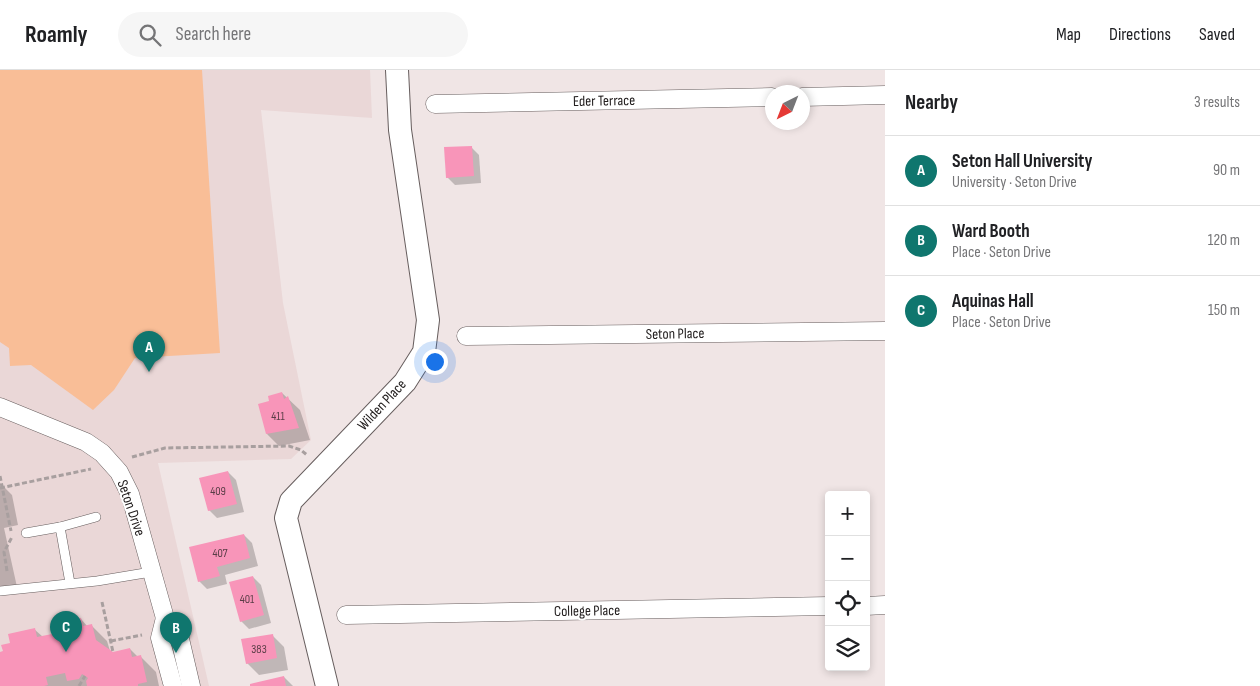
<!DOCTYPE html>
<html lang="en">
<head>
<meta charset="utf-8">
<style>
  :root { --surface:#fff; --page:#f6f6f6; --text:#202124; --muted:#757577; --line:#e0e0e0; --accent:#0f766e }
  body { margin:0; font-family:"Sofia Sans Condensed",sans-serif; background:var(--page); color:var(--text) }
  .controls { position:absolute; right:15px; bottom:15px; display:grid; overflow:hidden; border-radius:5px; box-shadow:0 2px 8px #0003 }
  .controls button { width:45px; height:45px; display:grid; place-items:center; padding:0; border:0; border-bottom:1px solid var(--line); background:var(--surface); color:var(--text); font:25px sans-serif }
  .compass { position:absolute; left:765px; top:15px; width:45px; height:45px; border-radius:50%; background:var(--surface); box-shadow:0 2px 8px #0003; rotate:222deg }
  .you { position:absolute; left:434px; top:291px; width:18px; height:18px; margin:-12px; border:4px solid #fff; border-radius:50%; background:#1a73e8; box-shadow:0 0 0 8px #1a73e833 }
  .badge { display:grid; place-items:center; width:32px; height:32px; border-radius:50%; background:var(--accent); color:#fff; font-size:16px; font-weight:700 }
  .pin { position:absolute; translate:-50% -41px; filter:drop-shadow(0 1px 2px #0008) }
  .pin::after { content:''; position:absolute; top:26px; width:18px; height:15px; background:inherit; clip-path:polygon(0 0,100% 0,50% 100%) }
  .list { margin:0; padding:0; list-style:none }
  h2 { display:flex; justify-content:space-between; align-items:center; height:65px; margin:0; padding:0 20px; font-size:21px }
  h2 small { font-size:16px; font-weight:400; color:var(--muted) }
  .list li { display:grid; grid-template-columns:32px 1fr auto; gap:15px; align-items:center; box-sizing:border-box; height:70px; padding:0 20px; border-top:1px solid var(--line) }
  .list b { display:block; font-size:19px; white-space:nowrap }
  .list p { margin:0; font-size:16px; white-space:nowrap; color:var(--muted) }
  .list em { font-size:16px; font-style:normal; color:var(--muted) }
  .icon { flex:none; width:28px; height:28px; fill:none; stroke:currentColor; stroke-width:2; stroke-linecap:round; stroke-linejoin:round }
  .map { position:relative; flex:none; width:885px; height:616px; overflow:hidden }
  header { display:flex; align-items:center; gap:30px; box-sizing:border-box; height:70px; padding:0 25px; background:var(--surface); border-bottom:1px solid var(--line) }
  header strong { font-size:24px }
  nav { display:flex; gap:28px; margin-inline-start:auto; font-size:18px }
  .search { width:350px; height:45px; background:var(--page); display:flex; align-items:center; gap:12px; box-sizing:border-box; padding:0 18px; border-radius:28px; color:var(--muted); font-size:19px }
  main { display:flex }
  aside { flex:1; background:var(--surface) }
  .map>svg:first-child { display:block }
</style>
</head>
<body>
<header>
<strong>Roamly</strong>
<div class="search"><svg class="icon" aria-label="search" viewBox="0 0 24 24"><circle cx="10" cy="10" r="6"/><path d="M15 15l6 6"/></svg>Search here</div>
<nav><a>Map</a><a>Directions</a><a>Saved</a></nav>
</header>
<main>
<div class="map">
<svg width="885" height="616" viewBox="0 0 885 616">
  <rect width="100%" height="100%" fill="#f0e5e5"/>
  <path fill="#ead7d7" d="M0,0h370l2,48 -111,-8 22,193 28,137 -20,19 -133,4 51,223h-209z"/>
  <path fill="#f9be97" d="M0,0h202l18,283 -85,5 -21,32 -21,20 -62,-45 -21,1 -1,-18 -9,-6z"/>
  <g fill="#0003">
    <path d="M471,77l8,8 2,28 -26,2 -8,-8z"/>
    <path d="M282,323l18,17 10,30 -31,6 -12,-12 -8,-29 11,-3z"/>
    <path d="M228,402l8,8 8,32 -27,6 -8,-8z"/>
    <path d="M0,413l12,12 6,30 -14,3 13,59 -17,3z"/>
    <path d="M244,465l8,8 6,23 -33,9 2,9 -20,5 -8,-8z"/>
    <path d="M253,507l8,8 10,38 -22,6 -8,-8z"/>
    <path d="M81,549l7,8 4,-1 15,15 3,10 3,2 17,-4 8,8 2,-1 16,16 3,14h-159v-34l1,1 33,-24 9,8 15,-3z"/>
    <path d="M272,565l12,12 4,23 -29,5 -12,-12z"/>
    <path d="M284,607l9,9h-41z"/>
  </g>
  <g fill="#f895b9">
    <path d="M472,76l2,30 -28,2 -2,-31z"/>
    <path d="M282,322l2,7 4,-3 11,32 -33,6 -8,-30 11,-3 -1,-5z"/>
    <path d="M228,401l9,33 -29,7 -9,-33z"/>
    <path d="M244,464l6,24 -33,9 3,9 -22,6 -9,-35z"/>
    <path d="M253,506l11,39 -24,7 -11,-40z"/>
    <path d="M81,548l2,8 9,-2 4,16 17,12 17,-4 2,9 9,-2 6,27 -9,2v2h-51l-1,-5 2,-3 -6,-4 -3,5 -12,2 -2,-8 -19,4 2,8 -4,1h-44v-34l3,-1 -2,-6 9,-2 -2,-9 27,-6 2,9 20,-4 -3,-9z"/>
    <path d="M273,564l4,24 -31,6 -5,-25z"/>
    <path d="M284,606l2,10h-36v-2z"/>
  </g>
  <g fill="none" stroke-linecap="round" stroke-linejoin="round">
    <defs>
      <g id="service">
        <path d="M60,457l36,-10"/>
        <path d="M26,463l34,-6 10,56"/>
        <path d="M0,521l97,-10 54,-9"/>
      </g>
      <g id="minor">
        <path d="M802,27l83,-2"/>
        <path d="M435,34l337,-7"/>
        <path d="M466,266l419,-5"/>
        <path d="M0,337l86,35 16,11 17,19 11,22 35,124 15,21 11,47"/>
        <path d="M866,536l19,-1"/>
        <path d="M346,545l483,-9"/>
        <path d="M165,548l-5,20 13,48"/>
      </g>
      <path id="tertiary" d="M327,616l-41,-168 5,-17 114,-119 19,-30 4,-32 -28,-190 -3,-60"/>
    </defs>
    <use href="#service" stroke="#675e5e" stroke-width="10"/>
    <use href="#minor" stroke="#675e5e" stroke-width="19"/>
    <use href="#tertiary" stroke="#675e5e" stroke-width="24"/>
    <g stroke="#a89f9f" stroke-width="3" stroke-dasharray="5 2.5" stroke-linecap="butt">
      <path d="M132,387l33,-9 124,-2 12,4 6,5"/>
      <path d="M0,406l11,55"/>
      <path d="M0,418l91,-19"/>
      <path d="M7,501l-3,-19 8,-15"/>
      <path d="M102,532l11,50"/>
      <path d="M111,571l31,-6"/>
      <path d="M79,616l6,-10"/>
    </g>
    <use href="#service" stroke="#fff" stroke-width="9"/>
    <use href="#minor" stroke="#fff" stroke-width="18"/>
    <use href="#tertiary" stroke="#fff" stroke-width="22"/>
  </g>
  <g text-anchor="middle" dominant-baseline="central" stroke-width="4" stroke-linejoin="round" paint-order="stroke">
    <g font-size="12" fill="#593d46">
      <text x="278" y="346">411</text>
      <text x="218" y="421">409</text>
      <text x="220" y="483">407</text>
      <text x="247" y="529">401</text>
      <text x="259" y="579">383</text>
    </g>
    <g font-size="15" fill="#242020" stroke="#fff">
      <text transform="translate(604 31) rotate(-1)">Eder Terrace</text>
      <text transform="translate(675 264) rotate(-1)">Seton Place</text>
      <text transform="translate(382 335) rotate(-47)">Wilden Place</text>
      <text transform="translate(131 438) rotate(71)">Seton Drive</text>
      <text transform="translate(587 541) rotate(-1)">College Place</text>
    </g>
  </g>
</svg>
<div class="controls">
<button>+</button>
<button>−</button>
<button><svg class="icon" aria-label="locate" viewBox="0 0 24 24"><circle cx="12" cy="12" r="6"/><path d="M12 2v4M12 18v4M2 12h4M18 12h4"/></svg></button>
<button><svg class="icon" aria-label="layers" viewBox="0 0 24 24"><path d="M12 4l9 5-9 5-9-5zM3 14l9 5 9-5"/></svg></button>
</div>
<svg class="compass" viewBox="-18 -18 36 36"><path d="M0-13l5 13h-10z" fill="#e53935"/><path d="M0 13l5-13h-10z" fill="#757577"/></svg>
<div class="you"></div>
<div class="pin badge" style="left:149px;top:302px">A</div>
<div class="pin badge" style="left:176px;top:583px">B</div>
<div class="pin badge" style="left:66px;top:582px">C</div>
</div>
<aside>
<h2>Nearby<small>3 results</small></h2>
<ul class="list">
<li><span class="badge">A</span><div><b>Seton Hall University</b><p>University · Seton Drive</p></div><em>90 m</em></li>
<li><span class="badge">B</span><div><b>Ward Booth</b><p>Place · Seton Drive</p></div><em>120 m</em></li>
<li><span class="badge">C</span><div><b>Aquinas Hall</b><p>Place · Seton Drive</p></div><em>150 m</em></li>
</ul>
</aside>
</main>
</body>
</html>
